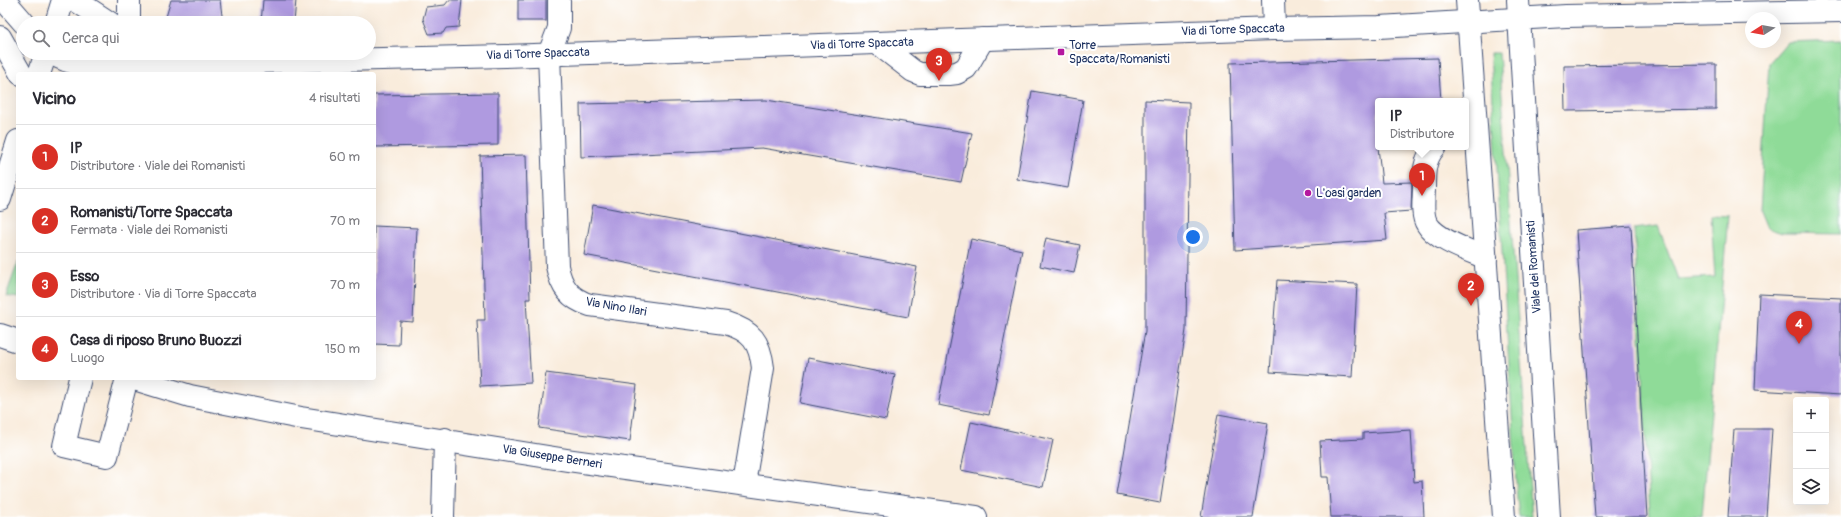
<!DOCTYPE html>
<html lang="it">
<head>
<meta charset="utf-8">
<style>
  :root { --surface:#fff; --page:#f7f7f7; --text:#2b2b33; --muted:#7c7c81; --line:#e1e1e2; --accent:#d93025 }
  body { margin:0; font-family:Pangolin,sans-serif; background:var(--page); color:var(--text) }
  .controls { position:absolute; right:12px; bottom:12px; display:grid; overflow:hidden; border-radius:4px; box-shadow:0 4px 16px #0002 }
  .controls button { width:36px; height:36px; display:grid; place-items:center; padding:0; border:0; border-bottom:1px solid var(--line); background:var(--surface); color:var(--text); font:20px sans-serif }
  .compass { position:absolute; left:1745px; top:12px; width:36px; height:36px; border-radius:50%; background:var(--surface); box-shadow:0 4px 16px #0002; rotate:259deg }
  .you { position:absolute; left:1193px; top:237px; width:14px; height:14px; margin:-10px; border:3px solid #fff; border-radius:50%; background:#1a73e8; box-shadow:0 0 0 6px #1a73e833 }
  .badge { display:grid; place-items:center; width:26px; height:26px; border-radius:50%; background:var(--accent); color:#fff; font-size:13px; font-weight:700 }
  .pin { position:absolute; translate:-50% -33px; filter:drop-shadow(0 1px 2px #0008) }
  .pin::after { content:''; position:absolute; top:21px; width:14px; height:12px; background:inherit; clip-path:polygon(0 0,100% 0,50% 100%) }
  .popup { position:absolute; left:1375px; top:98px; width:94px; height:52px; box-sizing:border-box; display:grid; place-content:center; border-radius:4px; background:var(--surface); filter:drop-shadow(0 1px 3px #0005); font-size:13px; white-space:nowrap; color:var(--muted) }
  .popup b { font-size:15px; color:var(--text) }
  .popup::after { content:''; position:absolute; left:50%; top:100%; margin-left:-8px; border:8px solid transparent; border-top-color:var(--surface) }
  .list { margin:0; padding:0; list-style:none }
  h2 { display:flex; justify-content:space-between; align-items:center; height:52px; margin:0; padding:0 16px; font-size:17px }
  h2 small { font-size:13px; font-weight:400; color:var(--muted) }
  .list li { display:grid; grid-template-columns:26px 1fr auto; gap:12px; align-items:center; box-sizing:border-box; height:64px; padding:0 16px; border-top:1px solid var(--line) }
  .list b { display:block; font-size:15px; white-space:nowrap }
  .list p { margin:0; font-size:13px; white-space:nowrap; color:var(--muted) }
  .list em { font-size:13px; font-style:normal; color:var(--muted) }
  .icon { flex:none; width:22px; height:22px; fill:none; stroke:currentColor; stroke-width:2; stroke-linecap:round; stroke-linejoin:round }
  .map { position:relative; flex:none; width:1841px; height:517px; overflow:hidden }
  .search { position:absolute; background:var(--surface); box-shadow:0 4px 16px #0002; left:16px; top:16px; width:360px; height:44px; display:flex; align-items:center; gap:10px; box-sizing:border-box; padding:0 14px; border-radius:22px; color:var(--muted); font-size:15px }
  .panel { position:absolute; background:var(--surface); box-shadow:0 4px 16px #0002; left:16px; top:72px; width:360px; height:308px; border-radius:4px }
  .map>svg:first-child { display:block }
</style>
</head>
<body>
<div class="map">
<svg width="1841" height="517" viewBox="0 0 1841 517">
  <rect width="100%" height="100%" fill="#fff"/>
  <filter id="ink" filterUnits="userSpaceOnUse"><feTurbulence type="fractalNoise" baseFrequency=".025" numOctaves="2"/><feDisplacementMap in="SourceGraphic" scale="8" xChannelSelector="R" yChannelSelector="G"/><feConvolveMatrix kernelMatrix="1 2 1 2 8 2 1 2 1" color-interpolation-filters="sRGB"/></filter>
  <filter id="wash" filterUnits="userSpaceOnUse"><feTurbulence type="fractalNoise" baseFrequency=".012" numOctaves="4" result="noise"/><feDisplacementMap in="SourceGraphic" scale="16" xChannelSelector="R" yChannelSelector="G"/><feGaussianBlur stdDeviation="0.9" result="paint"/><feColorMatrix in="noise" values="0 0 0 0 0 0 0 0 0 0 0 0 0 0 0 0 0 1.4 0 .05"/><feComposite in="paint" operator="in"/></filter>
  <g filter="url(#wash)">
    <rect width="100%" height="100%" fill="#f9ecdc"/>
    <g fill="#8fdb98" stroke="#55857b">
      <path d="M1841,40v194l-59,-1 -15,-5 -7,-17 9,-148 18,-21z"/>
      <path d="M1490,53h9l33,464h-13l-2,-19z"/>
      <path d="M1711,215l17,1 -26,301h-52l-16,-288 24,-3 20,53 37,-2z"/>
      <path d="M18,262v36l-12,-2z"/>
    </g>
    <g id="blocks">
      <g fill="#af9ae0">
        <path d="M171,0h49l3,23h-40l-17,-6z"/>
        <path d="M263,0h33l-2,23h-33z"/>
        <path d="M449,0h13l-3,27 -13,1 -3,5 -14,1 -6,-15 3,-12 19,-2z"/>
        <rect x="518" y="0" width="28" height="21"/>
        <path d="M1438,58l3,43h-63v46l4,36 30,-1 -1,29 -27,2 3,27 -152,10 -5,-187z"/>
        <path d="M1716,64v45l-151,2 -1,-45z"/>
        <path d="M1032,91l51,9 -15,88 -51,-9z"/>
        <path d="M498,93v52l-124,2v-52z"/>
        <path d="M766,100l206,33 -11,49 -199,-34 -181,9 -1,-53z"/>
        <path d="M1145,100l44,2 -3,228 -26,173 -43,-8 28,-164z"/>
        <path d="M526,155l4,144h-4l5,84 -51,3 -3,-66h8l-5,-164z"/>
        <path d="M593,205l324,62 -9,50 -324,-62z"/>
        <path d="M374,226l43,2 -4,94 -13,-1 -1,24 -25,-1z"/>
        <path d="M1631,226l16,291h-52l-19,-287z"/>
        <path d="M1046,238l34,7 -6,28 -34,-7z"/>
        <path d="M971,239l51,11 -33,165 -51,-10z"/>
        <path d="M1277,280l80,4 -5,93 -82,-5z"/>
        <path d="M1759,294l82,4v97l-86,-5z"/>
        <path d="M808,358l87,17 -9,45 -86,-17z"/>
        <path d="M546,373l91,12 -7,56 -91,-13z"/>
        <path d="M1218,414l50,9 -15,94h-52z"/>
        <path d="M971,422l82,18 -10,47 -82,-17z"/>
        <path d="M1734,429h38l-6,88h-38z"/>
        <path d="M1411,430l3,52 8,-1 2,36h-93l-3,-40h-6l-2,-36 43,-2v-6z"/>
      </g>
    </g>
  </g>
  <g filter="url(#ink)">
    <use href="#blocks" fill-opacity="0" stroke="#3c4b71" stroke-width="1"/>
    <g fill="none" stroke-linecap="round" stroke-linejoin="round">
      <defs>
        <g id="minor">
          <path d="M4,0l20,23"/>
          <path d="M75,0l35,23"/>
          <path d="M559,0v28l-10,26 8,212c4,21 13,33 33,39l136,18c26,8 34,19 37,45l-19,116"/>
          <path d="M1273,0l1,29"/>
          <path d="M1467,0l37,517"/>
          <path d="M1518,0l31,517"/>
          <path d="M129,23v-23"/>
          <path d="M0,37l21,37"/>
          <path d="M877,43l36,28 7,3h29l8,-1 9,-5 17,-29"/>
          <path d="M52,53c22,16 54,12 80,12l373,-9 769,-27 105,-2 187,-11 275,-5"/>
          <path d="M1435,147c-11,12 -11,26 -11,41 0,10 -3,27 3,36 9,16 43,27 59,34"/>
          <path d="M0,335l18,6"/>
          <path d="M80,378l-16,68 43,10 20,-78"/>
          <path d="M131,378l59,18 111,22 266,42 409,57"/>
          <path d="M443,517l2,-78"/>
        </g>
        <g id="major">
          <path d="M56,23l7,-23"/>
          <path d="M39,74l7,-21"/>
          <path d="M0,199l18,-58"/>
        </g>
      </defs>
      <use href="#minor" stroke="#3c4b71" stroke-width="24"/>
      <use href="#major" stroke="#3c4b71" stroke-width="24"/>
      <use href="#minor" stroke="#fff" stroke-width="22"/>
      <use href="#major" stroke="#fff" stroke-width="22"/>
    </g>
  </g>
  <g fill="#b5179e" stroke="#fff" stroke-width="1.5">
    <rect x="1057" y="48" width="8" height="8" rx="2"/>
    <circle cx="1308" cy="193" r="4"/>
  </g>
  <g text-anchor="middle" dominant-baseline="central" stroke-width="4" stroke-linejoin="round" paint-order="stroke">
    <g font-size="12" fill="#1b2f5e" stroke="#fff">
      <text transform="translate(1233 30) rotate(-2)">Via di Torre Spaccata</text>
      <text transform="translate(862 44) rotate(-2)">Via di Torre Spaccata</text>
      <text transform="translate(538 54) rotate(-2)">Via di Torre Spaccata</text>
      <text transform="translate(1534 267) rotate(-94)">Viale dei Romanisti</text>
      <text transform="translate(616 307) rotate(10)">Via Nino Ilari</text>
      <text transform="translate(552 457) rotate(9)">Via Giuseppe Berneri</text>
    </g>
    <g font-size="12" fill="#1b2f5e" stroke="#fff" text-anchor="start">
      <text x="1069" y="45">Torre<tspan x="1069" dy="14">Spaccata/Romanisti</tspan></text>
      <text x="1316" y="193">L'oasi garden</text>
    </g>
  </g>
</svg>
<div class="controls">
<button>+</button>
<button>−</button>
<button><svg class="icon" aria-label="layers" viewBox="0 0 24 24"><path d="M12 4l9 5-9 5-9-5zM3 14l9 5 9-5"/></svg></button>
</div>
<svg class="compass" viewBox="-18 -18 36 36"><path d="M0-13l5 13h-10z" fill="#e53935"/><path d="M0 13l5-13h-10z" fill="#7c7c81"/></svg>
<div class="you"></div>
<div class="pin badge" style="left:1422px;top:196px">1</div>
<div class="popup"><b>IP</b>Distributore</div>
<div class="pin badge" style="left:1471px;top:306px">2</div>
<div class="pin badge" style="left:939px;top:81px">3</div>
<div class="pin badge" style="left:1799px;top:344px">4</div>
<div class="search"><svg class="icon" aria-label="search" viewBox="0 0 24 24"><circle cx="10" cy="10" r="6"/><path d="M15 15l6 6"/></svg>Cerca qui</div>
<section class="panel">
<h2>Vicino<small>4 risultati</small></h2>
<ul class="list">
<li><span class="badge">1</span><div><b>IP</b><p>Distributore · Viale dei Romanisti</p></div><em>60 m</em></li>
<li><span class="badge">2</span><div><b>Romanisti/Torre Spaccata</b><p>Fermata · Viale dei Romanisti</p></div><em>70 m</em></li>
<li><span class="badge">3</span><div><b>Esso</b><p>Distributore · Via di Torre Spaccata</p></div><em>70 m</em></li>
<li><span class="badge">4</span><div><b>Casa di riposo Bruno Buozzi</b><p>Luogo</p></div><em>150 m</em></li>
</ul>
</section>
</div>
</body>
</html>
